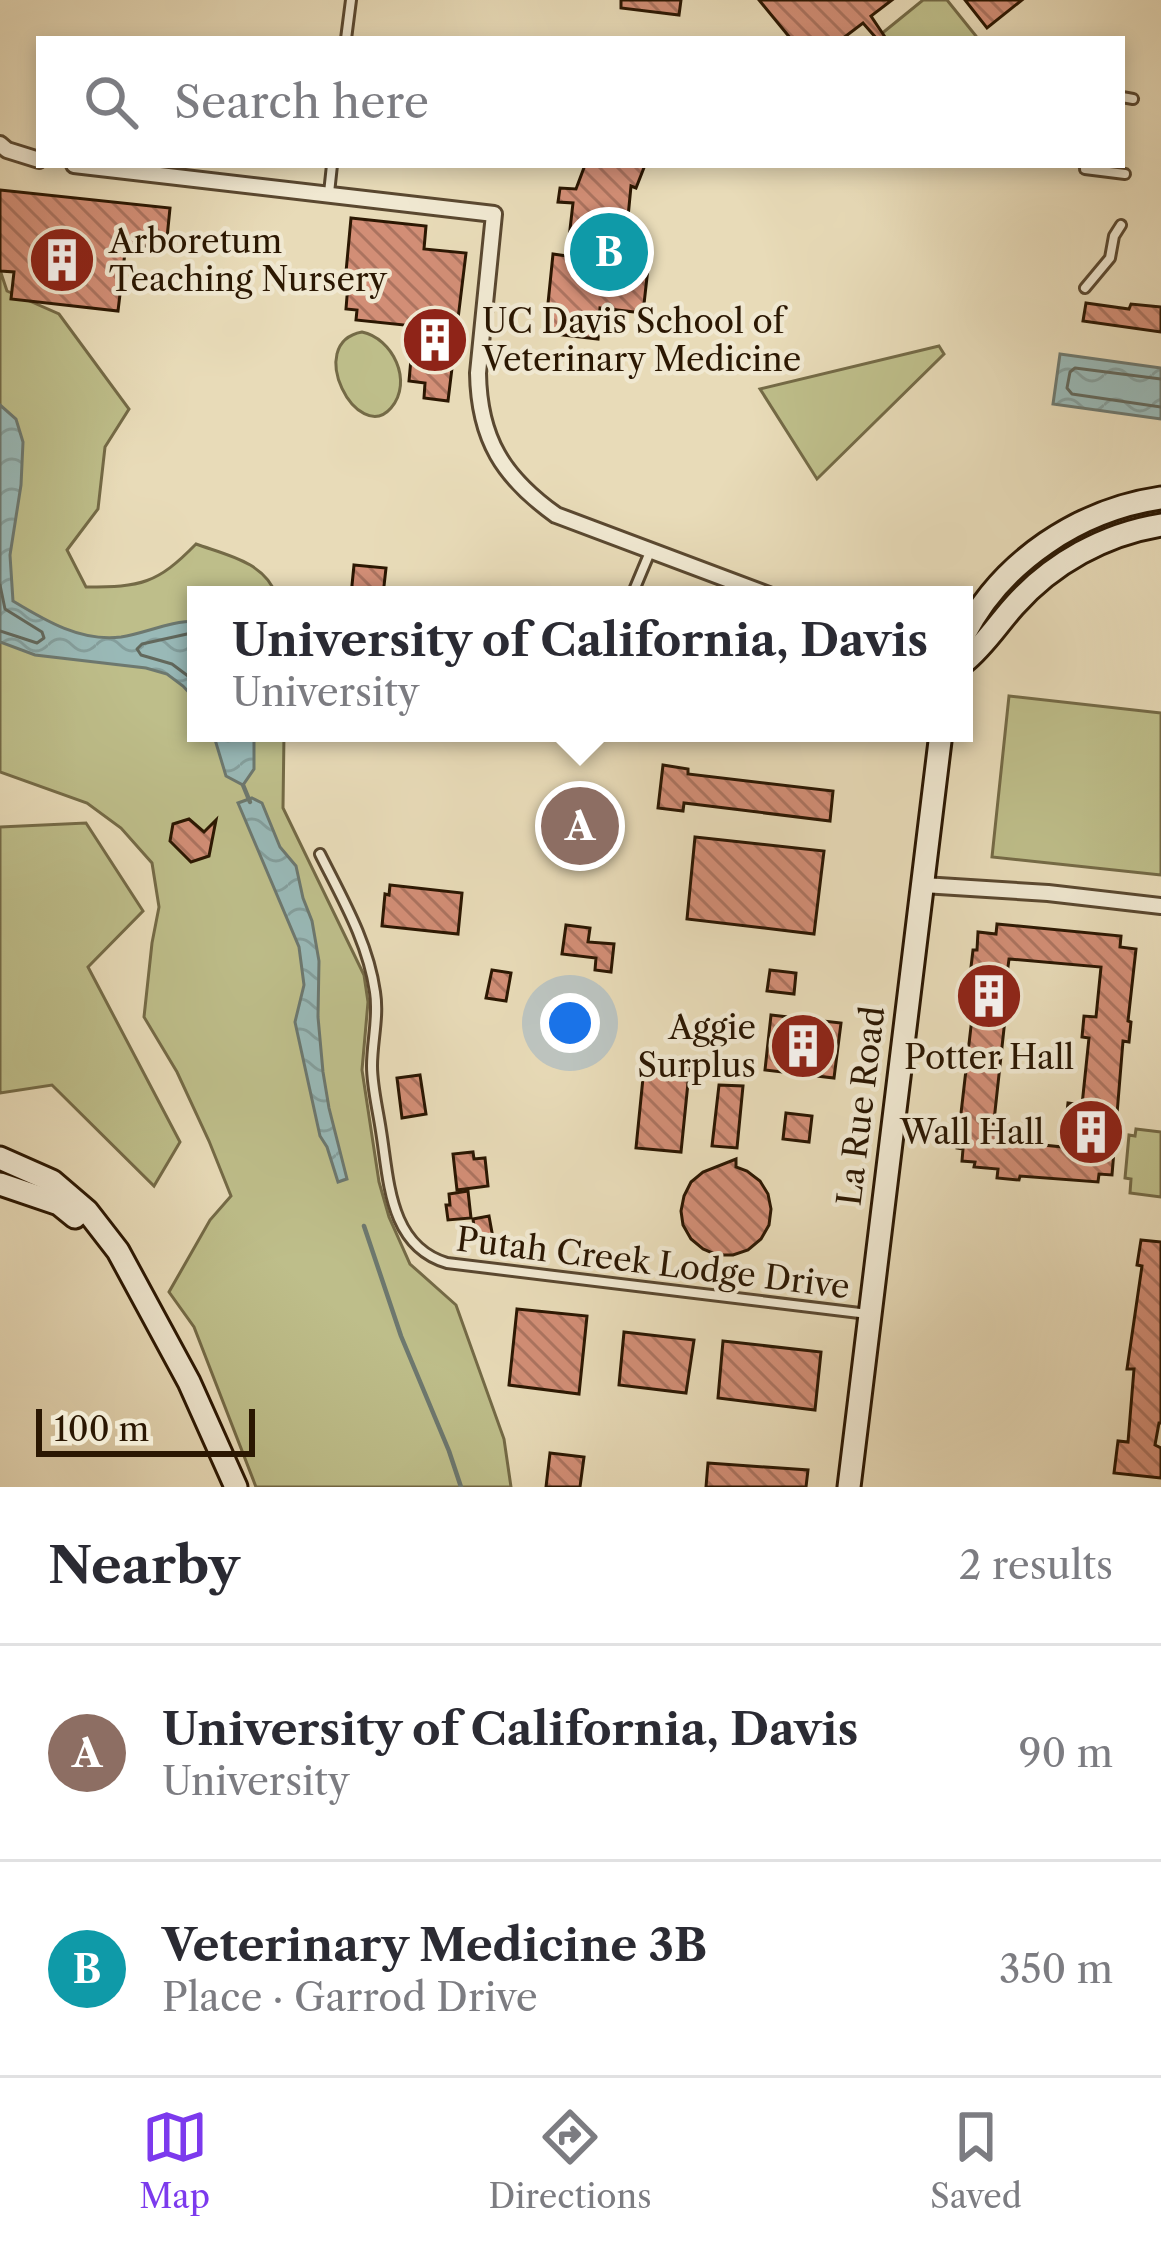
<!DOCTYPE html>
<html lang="en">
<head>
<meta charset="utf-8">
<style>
  :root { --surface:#fff; --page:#f2f2f3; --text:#2b2b33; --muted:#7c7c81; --line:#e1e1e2; --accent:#7c3aed }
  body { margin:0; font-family:"Libre Caslon Text",serif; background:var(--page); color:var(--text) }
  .scale { position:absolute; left:36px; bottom:30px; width:219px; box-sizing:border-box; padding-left:12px; border:6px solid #2b1702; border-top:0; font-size:33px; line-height:42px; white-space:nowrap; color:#2b1702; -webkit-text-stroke:9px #f0e8d1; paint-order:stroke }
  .you { position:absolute; left:570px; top:1023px; width:42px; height:42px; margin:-30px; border:9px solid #fff; border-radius:50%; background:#1a73e8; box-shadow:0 0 0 18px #1a73e833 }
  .badge { display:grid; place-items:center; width:78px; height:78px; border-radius:50%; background:var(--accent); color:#fff; font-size:39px; font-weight:700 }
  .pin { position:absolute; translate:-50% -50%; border:6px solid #fff; box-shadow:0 3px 12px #0006 }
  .popup { position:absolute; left:187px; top:586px; width:786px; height:156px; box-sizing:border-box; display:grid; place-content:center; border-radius:0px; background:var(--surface); filter:drop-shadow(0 3px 9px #0005); font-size:39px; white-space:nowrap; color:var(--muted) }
  .popup b { font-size:45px; color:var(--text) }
  .popup::after { content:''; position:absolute; left:50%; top:100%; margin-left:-24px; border:24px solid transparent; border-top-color:var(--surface) }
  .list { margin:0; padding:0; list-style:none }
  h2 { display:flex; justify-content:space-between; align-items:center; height:156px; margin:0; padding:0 48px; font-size:51px }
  h2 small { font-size:39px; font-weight:400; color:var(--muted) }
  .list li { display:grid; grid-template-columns:78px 1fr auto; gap:36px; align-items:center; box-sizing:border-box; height:216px; padding:0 48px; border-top:3px solid var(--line) }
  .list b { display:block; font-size:45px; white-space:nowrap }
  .list p { margin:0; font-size:39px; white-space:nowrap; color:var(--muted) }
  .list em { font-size:39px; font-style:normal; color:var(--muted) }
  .icon { flex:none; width:66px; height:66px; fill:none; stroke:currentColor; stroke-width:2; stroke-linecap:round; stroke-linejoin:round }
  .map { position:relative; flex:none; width:1161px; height:1487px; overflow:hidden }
  .search { position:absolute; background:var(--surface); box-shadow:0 6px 18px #0003; left:36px; right:36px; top:36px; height:132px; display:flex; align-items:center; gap:30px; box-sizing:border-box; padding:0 42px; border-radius:0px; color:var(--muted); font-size:45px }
  .sheet { height:588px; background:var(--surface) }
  nav { display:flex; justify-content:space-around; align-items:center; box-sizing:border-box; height:168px; border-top:3px solid var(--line); background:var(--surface); font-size:33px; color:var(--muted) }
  nav a { display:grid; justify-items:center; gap:6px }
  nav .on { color:var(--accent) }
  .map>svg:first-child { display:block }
</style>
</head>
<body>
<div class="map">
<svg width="1161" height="1487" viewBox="0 0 1161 1487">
  <defs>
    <pattern id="water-waves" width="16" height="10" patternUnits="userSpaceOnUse" patternTransform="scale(3)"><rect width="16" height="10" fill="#99b9b7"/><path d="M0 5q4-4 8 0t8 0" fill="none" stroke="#849e9c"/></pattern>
    <pattern id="building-back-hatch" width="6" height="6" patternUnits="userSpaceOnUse" patternTransform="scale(3)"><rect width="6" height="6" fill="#d28e76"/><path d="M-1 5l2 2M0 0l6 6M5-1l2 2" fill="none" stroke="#ab735f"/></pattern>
  </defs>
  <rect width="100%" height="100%" fill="#e8dbb8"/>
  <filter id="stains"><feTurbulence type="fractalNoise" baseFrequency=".00167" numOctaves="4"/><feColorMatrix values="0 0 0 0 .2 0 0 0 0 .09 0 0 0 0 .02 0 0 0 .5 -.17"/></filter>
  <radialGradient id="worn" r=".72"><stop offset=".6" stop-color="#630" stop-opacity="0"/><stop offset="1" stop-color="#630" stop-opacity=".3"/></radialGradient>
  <g fill="#bebe8a" stroke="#746a46" stroke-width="3">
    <path d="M923,0h24l29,36v3h-101z"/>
    <path d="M0,270l7,21 52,23 70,95 -24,38 -7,62 -31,41 19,37c55,0 71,-3 110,-43 30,11 69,18 80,51h-80v138h88l-1,75 81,167 4,27 -6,68 17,112 10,35 21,47 46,41 48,134 7,48h-255l-62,-160 -25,-35 41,-72 21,-24 -22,-55 -32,-69 -33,-55 8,-74 7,-36 -7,-44 -31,-35 -34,-25 -87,-31z"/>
    <path d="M362,332c30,6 52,49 29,76 -33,38 -88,-65 -29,-76z"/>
    <path d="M939,346l5,8 -127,125 -57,-90z"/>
    <path d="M1009,696l152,17v162l-169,-18z"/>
    <path d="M86,823l57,88 -55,56 92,175 -26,44 -102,-101 -52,8v-266z"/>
    <path d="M1136,1129l25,3v65l-31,-4 1,-14 -6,-1 4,-43 6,1z"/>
  </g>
  <g fill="url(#water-waves)" stroke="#6d786f" stroke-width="3">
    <path d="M1060,354l101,14v51l-108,-15z"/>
    <path d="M0,405l16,14 7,23 -2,43 -11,70 3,46c33,20 68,41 108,36 25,-4 49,-16 75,-16v79l-13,-14 -16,-12 -21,-6 -111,-13 -35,-13z"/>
    <path d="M213,733h41v36l-11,16 -17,-9z"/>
    <path d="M252,798l10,5 18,44 16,19 7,32 9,23 7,40 -1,56 5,55 6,36 18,71 -9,3 -11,-35 -7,-11 -25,-114 9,-37 -5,-38 -61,-144z"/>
  </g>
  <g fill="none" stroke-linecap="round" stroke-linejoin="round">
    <g stroke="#62685c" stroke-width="3">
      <path d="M1161,379l-86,-11 -5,4 -3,16 5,6 89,13"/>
      <path d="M0,585l5,24 37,23 2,6 -7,5 -37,-12"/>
      <path d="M196,632l-54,12 -5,5 4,6 31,9 24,18"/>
    </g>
    <g stroke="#6d786f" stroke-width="4.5">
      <path d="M243,785l7,17"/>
      <path d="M364,1226l37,110 48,115 12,36"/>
    </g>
  </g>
  <g fill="url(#building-back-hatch)" stroke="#2b1702" stroke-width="3" fill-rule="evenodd">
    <path d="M621,0h60l-2,15 -58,-7z"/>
    <path d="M759,0h133l-21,16 14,21 -3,2h-5l-14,-16 -21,16h-51z"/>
    <path d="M965,0h57l-35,28z"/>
    <path d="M585,165h60l-9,23 -5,-2 -3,31h4l-3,31 21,2 -7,63 -43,-5 -2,31 -53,-6 8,-79 14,2 6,-53 -15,-1 2,-14 16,1z"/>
    <path d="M0,190l170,18 -4,40 -40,-4 -8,67 -107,-12 3,-27 -14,-1z"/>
    <path d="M351,218l75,8 -2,23 42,4 -18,148 -24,-3 1,-15 -16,-2 5,-55 -58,-6 1,-10 -11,-1 3,-37h-3z"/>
    <path d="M1086,303l43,6 2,-5 30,3v25l-78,-11z"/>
    <path d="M354,565l32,3 -3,27h-32z"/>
    <path d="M663,765l25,4v5l145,17 -3,30 -146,-18 -1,8 -25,-3z"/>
    <path d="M189,819l15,13 12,-12 -7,36 -18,6 -21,-21 3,-17z"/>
    <path d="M695,837l129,14 -10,83 -127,-15z"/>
    <path d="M390,885l72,8 -4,41 -76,-8 3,-32 4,1z"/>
    <path d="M997,924l124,12 -1,11 16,2 -8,72 3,1 -2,20 -6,-1 -11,134 -13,-1 -1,8 -78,-6 -1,4 -22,-2 1,-9 -24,-2 1,-5 -13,-1 1,-12 -6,-1 16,-139 -12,-1 3,-24h5l4,-34h4l1,-18 18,2zM1009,959l92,8 -5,50 -12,-1 -2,21 7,1 -7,67 -14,-2 -5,44 -40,-4 1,-10 -31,-3 13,-120 8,1 2,-20 -11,-1z"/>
    <path d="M566,925l24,3 -2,14 26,2 -3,28 -16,-2 1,-12 -34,-4z"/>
    <path d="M492,970l19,3 -5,28 -20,-3z"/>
    <path d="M770,970l26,3 -2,21 -27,-3z"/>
    <path d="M771,1015l70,8 -7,55 -69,-8z"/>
    <path d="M645,1058l45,5 -9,89 -45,-4z"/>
    <path d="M420,1075l6,39 -24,4 -5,-40z"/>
    <path d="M719,1085l24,1 -6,62 -25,-2z"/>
    <path d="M786,1113l26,3 -3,26 -26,-3z"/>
    <path d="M473,1152l1,7 11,-1 3,28 -31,4 -4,-36z"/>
    <path d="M736,1159v8l11,4 13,10 8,13 3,15 -2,16 -8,14 -13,11 -15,5h-16l-14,-6 -12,-10 -8,-14 -2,-14 3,-15 7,-14 12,-10z"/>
    <path d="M468,1191l3,27 -23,2 -2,-15h4l-1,-11z"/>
    <path d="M489,1216l4,22 -17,3 -3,-22z"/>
    <path d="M1141,1240l20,2v181h-2l-4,22 6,3v30l-47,-5 4,-32 10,1 6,-73h-7l15,-103 -5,-1z"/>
    <path d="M517,1309l70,7 -8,78 -70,-9z"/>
    <path d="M624,1332l70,8 -8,53 -67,-8z"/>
    <path d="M723,1341l98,11 -6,58 -97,-12z"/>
    <path d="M550,1453l34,4 -4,30h-34z"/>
    <path d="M708,1463l100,7 -2,17h-100z"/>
  </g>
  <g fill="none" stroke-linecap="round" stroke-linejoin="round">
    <defs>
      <g id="lane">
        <path d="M346,39l5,-39"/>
        <path d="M1122,97l11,2"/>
        <path d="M1085,169l40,5"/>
        <path d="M329,193l3,-28"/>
        <path d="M1085,288l25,-30 4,-22 7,-11"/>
        <path d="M425,595h9"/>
        <path d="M632,595l18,-43"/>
        <path d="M320,854c22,44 48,88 55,138 4,25 -3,49 -3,74 0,21 6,44 9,65 8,49 8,115 66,132l421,51"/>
      </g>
      <g id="street">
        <path d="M0,144l7,6 32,10"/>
        <path d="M74,165l420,49 -16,159c1,66 25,104 78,142l213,80"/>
        <path d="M923,885l125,8 113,13"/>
      </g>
      <g id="secondary">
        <path d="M964,635c38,-74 115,-125 197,-137"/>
        <path d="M964,662c20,-16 33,-37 50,-56 38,-43 91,-72 147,-81"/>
        <path d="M0,1158l52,23 35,30 31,40 71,131 47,105"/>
        <path d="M0,1184l59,20 16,13"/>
        <path d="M849,1487l92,-754"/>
      </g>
    </defs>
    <use href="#lane" stroke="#5a4830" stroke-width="14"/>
    <use href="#street" stroke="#5a4830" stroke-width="20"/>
    <use href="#secondary" stroke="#2b1702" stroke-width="27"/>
    <use href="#lane" stroke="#f0e8d1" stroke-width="8"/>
    <use href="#street" stroke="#f0e8d1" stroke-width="14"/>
    <use href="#secondary" stroke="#f0e8d1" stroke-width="21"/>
  </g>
  <defs>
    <symbol id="building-disc" viewBox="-11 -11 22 22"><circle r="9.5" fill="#8f2418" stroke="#f0e8d1"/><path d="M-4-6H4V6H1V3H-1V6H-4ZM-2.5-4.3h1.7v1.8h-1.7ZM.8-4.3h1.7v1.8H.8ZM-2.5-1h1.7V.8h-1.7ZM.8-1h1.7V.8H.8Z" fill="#fff"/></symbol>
  </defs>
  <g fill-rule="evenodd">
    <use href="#building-disc" x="24" y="222" width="76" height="76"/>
    <use href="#building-disc" x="397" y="302" width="76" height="76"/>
    <use href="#building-disc" x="951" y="958" width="76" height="76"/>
    <use href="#building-disc" x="765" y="1008" width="76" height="76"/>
    <use href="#building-disc" x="1053" y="1094" width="76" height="76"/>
  </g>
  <g text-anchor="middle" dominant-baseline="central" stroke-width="9" stroke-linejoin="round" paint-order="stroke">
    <g font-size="33" fill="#2b1702" stroke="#f0e8d1" text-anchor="start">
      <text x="109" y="241">Arboretum<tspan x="109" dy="38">Teaching Nursery</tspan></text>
      <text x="482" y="321">UC Davis School of<tspan x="482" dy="38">Veterinary Medicine</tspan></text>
      <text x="756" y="1027" text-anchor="end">Aggie<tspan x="756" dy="38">Surplus</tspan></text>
      <text x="989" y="1057" text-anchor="middle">Potter Hall</text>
      <text x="1044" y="1132" text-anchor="end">Wall Hall</text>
    </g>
    <g font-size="33" fill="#2b1702" stroke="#f0e8d1">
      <text transform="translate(861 1106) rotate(-83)">La Rue Road</text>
      <text transform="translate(653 1263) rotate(7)">Putah Creek Lodge Drive</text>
    </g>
  </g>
  <rect width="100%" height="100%" filter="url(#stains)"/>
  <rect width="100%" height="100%" fill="url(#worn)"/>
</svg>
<div class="scale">100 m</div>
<div class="you"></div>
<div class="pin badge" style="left:580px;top:826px;background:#8d6e63">A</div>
<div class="popup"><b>University of California, Davis</b>University</div>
<div class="pin badge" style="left:609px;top:252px;background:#0f9aa8">B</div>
<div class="search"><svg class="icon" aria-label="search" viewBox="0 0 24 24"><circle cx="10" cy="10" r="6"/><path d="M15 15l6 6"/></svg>Search here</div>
</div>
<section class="sheet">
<h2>Nearby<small>2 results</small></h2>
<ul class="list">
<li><span class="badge" style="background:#8d6e63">A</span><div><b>University of California, Davis</b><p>University</p></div><em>90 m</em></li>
<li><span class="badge" style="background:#0f9aa8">B</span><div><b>Veterinary Medicine 3B</b><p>Place · Garrod Drive</p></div><em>350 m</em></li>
</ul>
</section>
<nav>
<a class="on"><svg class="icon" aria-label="map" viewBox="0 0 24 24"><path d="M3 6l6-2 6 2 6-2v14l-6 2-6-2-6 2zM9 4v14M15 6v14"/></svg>Map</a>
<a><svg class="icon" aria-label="directions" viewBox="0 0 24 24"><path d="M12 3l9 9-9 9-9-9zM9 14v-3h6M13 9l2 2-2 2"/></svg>Directions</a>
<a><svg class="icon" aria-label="saved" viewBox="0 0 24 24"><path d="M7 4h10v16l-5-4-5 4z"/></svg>Saved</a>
</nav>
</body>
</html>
